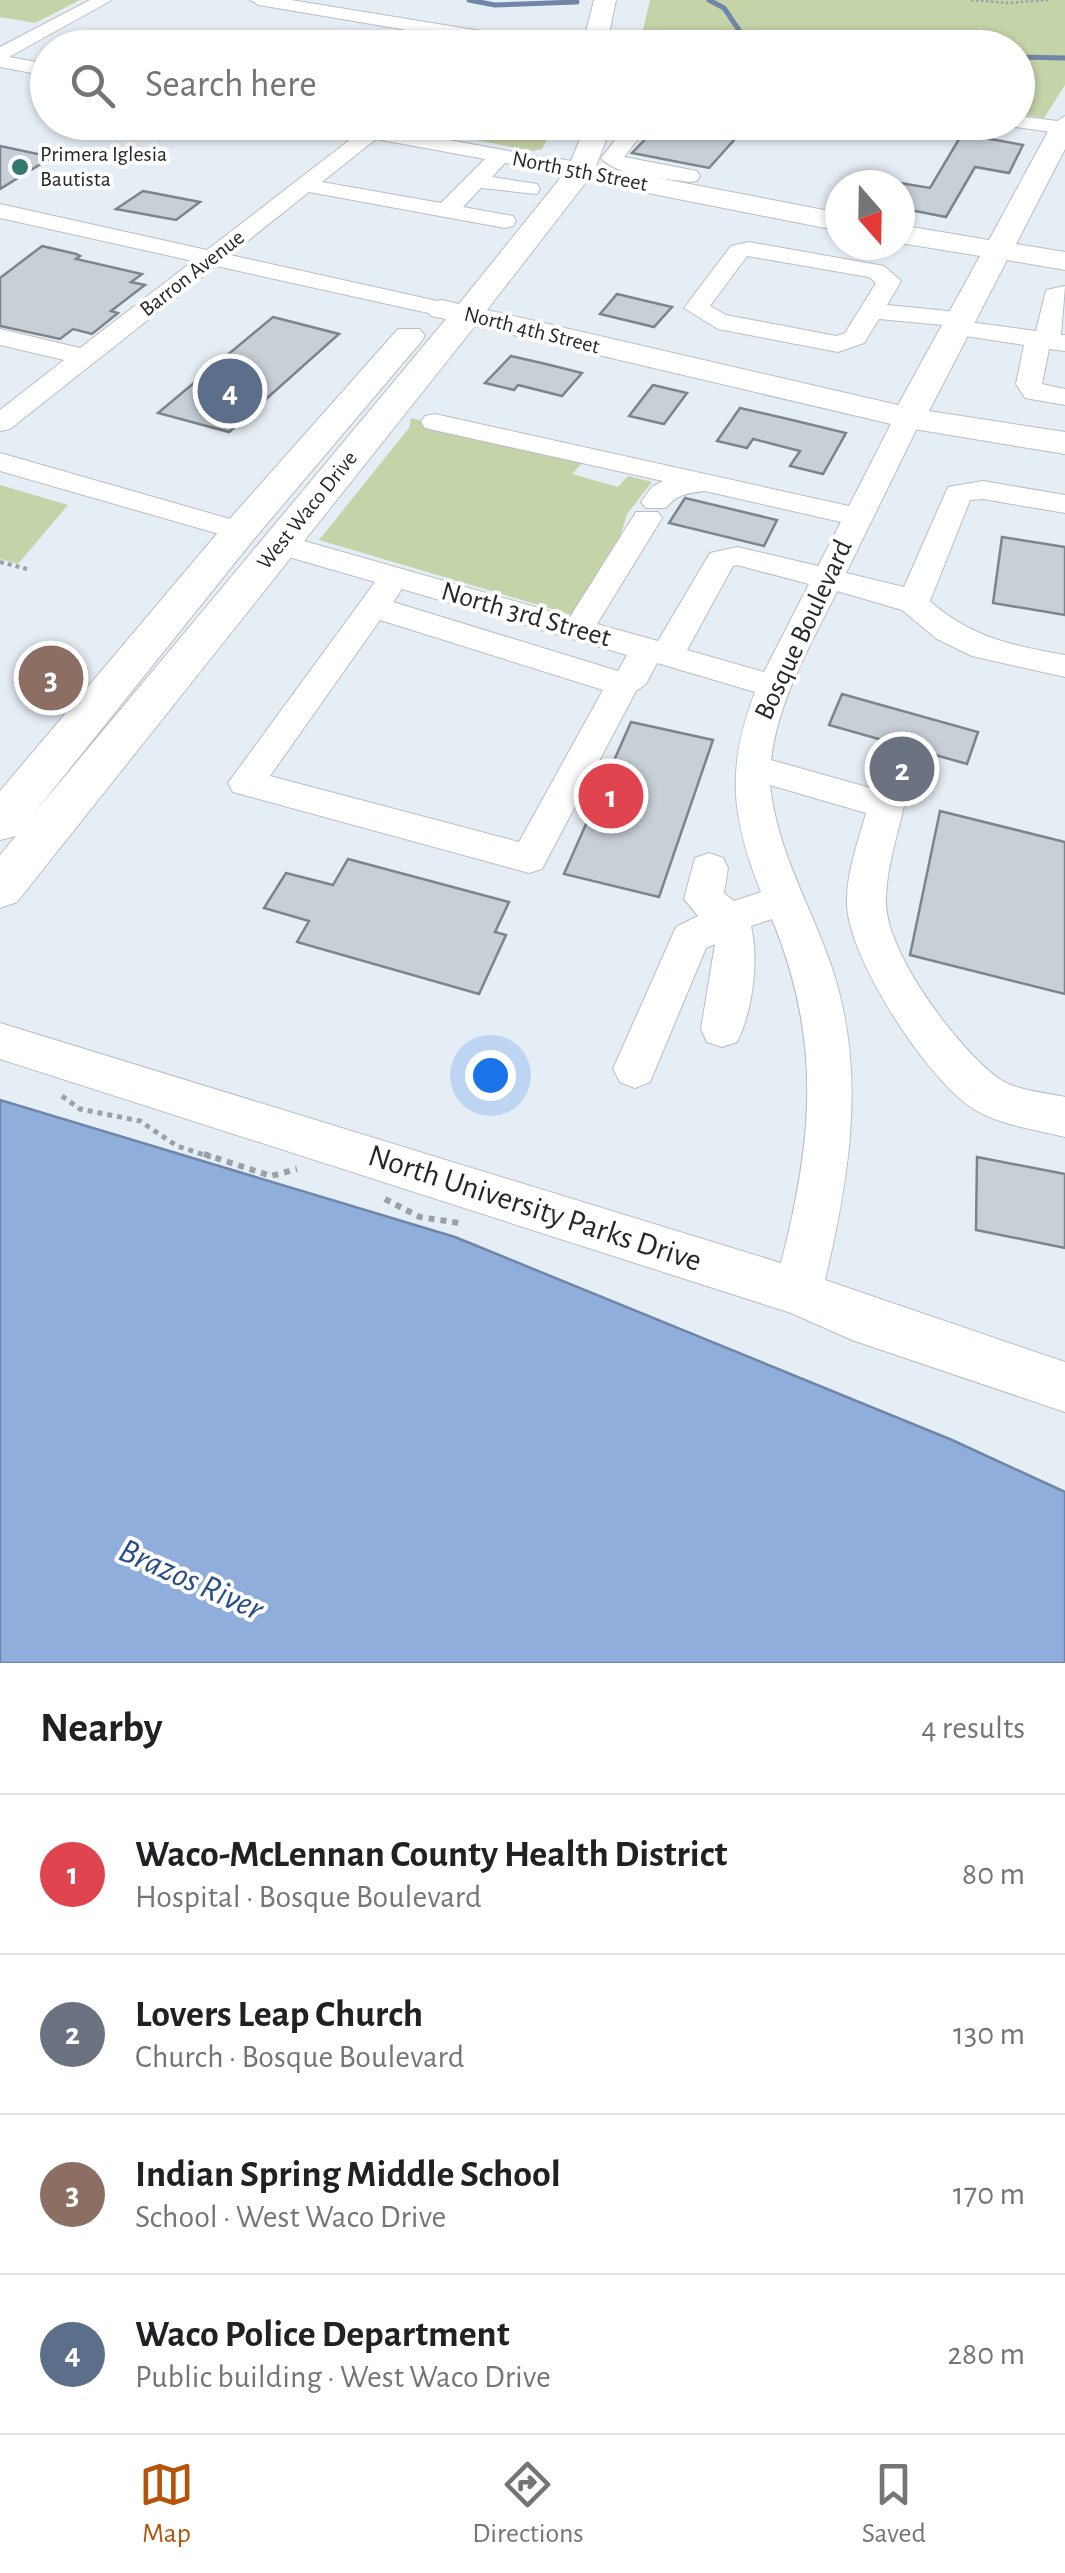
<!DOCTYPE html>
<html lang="en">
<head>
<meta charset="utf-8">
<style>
  :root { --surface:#fff; --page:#f6f6f6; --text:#202124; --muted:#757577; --line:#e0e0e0; --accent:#b45309 }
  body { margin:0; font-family:"Alegreya Sans",sans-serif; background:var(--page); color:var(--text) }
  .compass { position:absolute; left:825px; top:170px; width:90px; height:90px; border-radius:50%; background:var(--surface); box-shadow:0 2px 8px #0004; rotate:160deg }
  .you { position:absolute; left:490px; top:1075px; width:35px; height:35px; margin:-25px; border:8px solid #fff; border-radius:50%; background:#1a73e8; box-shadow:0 0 0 15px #1a73e833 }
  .badge { display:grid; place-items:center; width:65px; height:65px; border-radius:50%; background:var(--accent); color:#fff; font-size:32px; font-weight:700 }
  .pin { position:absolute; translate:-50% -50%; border:5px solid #fff; box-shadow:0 2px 10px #0006 }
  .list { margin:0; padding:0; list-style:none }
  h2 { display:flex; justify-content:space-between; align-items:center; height:130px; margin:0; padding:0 40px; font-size:42px }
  h2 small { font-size:32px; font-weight:400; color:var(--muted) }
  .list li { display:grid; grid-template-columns:65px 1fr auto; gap:30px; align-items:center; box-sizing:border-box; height:160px; padding:0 40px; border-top:2px solid var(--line) }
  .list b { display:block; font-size:38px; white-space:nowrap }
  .list p { margin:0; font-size:32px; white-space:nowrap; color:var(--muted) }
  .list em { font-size:32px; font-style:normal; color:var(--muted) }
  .icon { flex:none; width:55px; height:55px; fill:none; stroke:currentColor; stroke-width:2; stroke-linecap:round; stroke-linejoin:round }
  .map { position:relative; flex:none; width:1065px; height:1663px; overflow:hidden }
  .search { position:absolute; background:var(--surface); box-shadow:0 2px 8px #0004; left:30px; right:30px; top:30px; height:110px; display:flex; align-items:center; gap:25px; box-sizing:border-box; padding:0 35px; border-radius:55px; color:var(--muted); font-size:38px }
  .sheet { height:770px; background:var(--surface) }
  nav { display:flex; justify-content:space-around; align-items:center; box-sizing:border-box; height:140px; border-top:2px solid var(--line); background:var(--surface); font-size:28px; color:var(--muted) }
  nav a { display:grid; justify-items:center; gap:5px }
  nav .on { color:var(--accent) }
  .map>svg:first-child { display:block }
</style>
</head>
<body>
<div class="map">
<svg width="1065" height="1663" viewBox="0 0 1065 1663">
  <rect width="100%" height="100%" fill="#e6eef5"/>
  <g fill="#c5d3a8">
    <path d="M0,0h80l-45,23 -35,-6z"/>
    <path d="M650,0h415v85l-21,33 -26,-4v-66l-379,-1z"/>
    <path d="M434,123v-1l121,1 -13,26 -9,2 -108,-21z"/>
    <path d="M411,418l172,44 -11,12 46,13 10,-11 24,6 -25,32 -11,36 -44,65 -253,-75 90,-112z"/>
    <path d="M0,485l68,20 -50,59 -18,-5z"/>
  </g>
  <path fill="#90aedc" stroke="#7086a7" stroke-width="2.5" d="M0,1100l455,137 497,203 113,52v171h-1065z"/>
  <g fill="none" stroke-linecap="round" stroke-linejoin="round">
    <g stroke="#7086a7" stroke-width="5">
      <path d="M469,0l26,5 82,-3"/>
      <path d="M709,0l15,8 17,25 34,15"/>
      <path d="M1018,57l47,1"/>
    </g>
  </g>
  <g fill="#c8d0d7" stroke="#7d848b" stroke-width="2.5">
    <path d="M662,122h39l42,8 -34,38 -77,-15z"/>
    <path d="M962,134l61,11 -14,28 -34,-6 -29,50 -46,-9v-25l30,5z"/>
    <path d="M0,146l52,11 -52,32z"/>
    <path d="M143,191l57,11 -24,18 -60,-11z"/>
    <path d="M42,246l34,8 4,2 -4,3 66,15 -11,8 14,3 -34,26 7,2 -26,21 -19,-5 -13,10 -60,-13v-48z"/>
    <path d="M617,294l25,6 30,7 -18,20 -54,-13z"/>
    <path d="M273,317l66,17 -110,98 -71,-19z"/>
    <path d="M511,356l35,8 36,9 -20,23 -44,-11 -4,5 -29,-7z"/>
    <path d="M653,385l34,8 -23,31 -35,-8z"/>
    <path d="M740,408l48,11 58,14 -23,41 -33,-8 10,-15 -47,-12 -6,9 -30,-7z"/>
    <path d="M685,498l92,22 -13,26 -95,-23z"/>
    <path d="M1002,537l63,10v68l-72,-12z"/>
    <path d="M842,694l136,38 -11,32 -138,-39z"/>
    <path d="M631,722l82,18 -54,157 -95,-23z"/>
    <path d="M940,811l125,31v152l-155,-39z"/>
    <path d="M348,859l161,43 -14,30 11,3 -27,59 -182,-52 12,-21 -45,-13 22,-35 47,12z"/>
    <path d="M977,1157l88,17v74l-89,-18z"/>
  </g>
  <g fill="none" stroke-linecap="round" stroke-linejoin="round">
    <defs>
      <g id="minor">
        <path d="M90,0h22l-103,57 39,7v12l-48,-9v-20z"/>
        <path d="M250,0h41l258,42 9,6h-45l-254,-43z"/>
        <path d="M1018,116l47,6v12l-56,-8 -3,-4h12z"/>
        <path d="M309,122h86l-6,7 157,29 11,6 -11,6 -41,-7 -13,14 45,7 3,5 -3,5 -56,-6 -18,19 50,9 3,5 -3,5 -8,2 -196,-36 -79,63 212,47 3,5 -3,5 -9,2 -217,-48 -206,163 -10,2v-21l64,-50 -64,-15v-16l80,19 113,-87 -193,-43v-14l207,46 149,-115 -44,-9zM376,139l109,20 -44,44 -119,-21z"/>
        <path d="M630,122h21l-27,35 73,14 3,5 -3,5 -8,1c-25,-4 -71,-5 -88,-24z"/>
        <path d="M749,242l135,24 17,15 -14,24 71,7 9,3 2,7 67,9 10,-41 19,-4 -4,49h4v16l-16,-2 -7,35 23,5v16l-40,-7 -9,-14 8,-39 -79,-12 -2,-8 -64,-6 -15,24 -26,9 -120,-23 -34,-21 47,-62zM747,256l122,21 7,6 -31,50 -9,3 -110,-21 -16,-9z"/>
        <path d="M908,410l14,8 -76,155 58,14 44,-100 35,-6 82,14v18l-82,-14 -13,1 -40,101c40,36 83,45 135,54v22l-93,-21 -35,-17 -35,-29 -65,-19c-26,54 -59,108 -66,169l128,36 5,10c-7,32 -19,66 -18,99 2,50 72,144 112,173 19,13 45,14 67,19v40c-31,-8 -69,-12 -96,-31 -44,-31 -121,-148 -122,-202 -1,-31 11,-61 19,-91l-96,-28c7,66 40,119 61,180 36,106 19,209 -6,315l240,82v50l-213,-72 -61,-27 -791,-254v-36l781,240c32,-123 41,-223 -9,-344l-21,7c8,34 2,84 -14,116l-15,5 -15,-5 -6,-13 14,-85 -9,4 -56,134 -15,6 -15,-6 -7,-13 63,-142 22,-11 -14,-17 11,-41 14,-5 14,5 5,10 -4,25 10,8 27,-9c-30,-75 -35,-125 -6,-200l-98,-29 -11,21 -10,7 -94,178 -13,4 -296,-81 -5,-9 147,-201 -107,-31 -4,-7 4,-7h22l280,80 66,-105h22l4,6 -65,106 61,17 52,-88 27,-6 81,19 23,-44 -136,-31c-17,2 -28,3 -39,17h-20l-5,-6 11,-15 11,-6 -238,-53 -4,-6 4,-6 10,-2 414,92 45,-88zM737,565l72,19 -45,88 -77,-22 46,-84zM402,589l225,66 -9,16 -225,-69zM380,620l223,70 -84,152 -249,-66z"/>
        <path d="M0,453l251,72 4,6 -4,6 -11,3 -240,-69z"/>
      </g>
      <g id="major">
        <path d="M594,0h22l-10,48h-24z"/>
        <path d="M1065,116v33l-49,95 49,8v18l-58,-10 -78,151 136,21v22l-157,-26 -433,-102 -458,576 -17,6v-53l16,-19 -16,4v-49l226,-268 172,-194h22l5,7 -5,7 -166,196 -223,278 415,-498 -15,-3 -5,-7 5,-7 11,-2 17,4 103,-128 -23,-5 -4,-6 14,-8 22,4 16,-39h26l-17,44 244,47v18l-253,-50 -100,129 411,95 82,-149 -80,-13v-18l89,15 63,-116z"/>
      </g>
    </defs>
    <use href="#minor" stroke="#b7bec6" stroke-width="2"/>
    <use href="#major" stroke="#b7bec6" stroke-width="2"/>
    <path stroke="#9aa0a5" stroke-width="2.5" stroke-dasharray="2.5 2.5" stroke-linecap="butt" d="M971,0l37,3 41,-3"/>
    <path stroke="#9aa0a5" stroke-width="4" stroke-dasharray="4 4" stroke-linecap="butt" d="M0,562l27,7"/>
    <path stroke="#9aa0a5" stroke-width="5" stroke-dasharray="5 5" stroke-linecap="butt" d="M62,1096l18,13 60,12 37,25 34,11"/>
    <g stroke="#9aa0a5" stroke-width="6" stroke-dasharray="6 6" stroke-linecap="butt">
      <path d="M204,1154l67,22 26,-7"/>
      <path d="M385,1199l35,18 39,6"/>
    </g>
    <use href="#minor" fill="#fff" fill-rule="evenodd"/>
    <use href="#major" fill="#fff" fill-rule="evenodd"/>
  </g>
  <circle fill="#327970" stroke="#fff" stroke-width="4" cx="20" cy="167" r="10"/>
  <g text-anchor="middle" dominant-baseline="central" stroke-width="8" stroke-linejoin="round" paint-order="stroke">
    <g font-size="22" fill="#25282a" stroke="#fff" text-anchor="start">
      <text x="40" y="154">Primera Iglesia<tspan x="40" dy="25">Bautista</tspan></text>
    </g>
    <g font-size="22" fill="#25282a" stroke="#fff">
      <text transform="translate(580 171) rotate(11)">North 5th Street</text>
      <text transform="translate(192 273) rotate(-38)">Barron Avenue</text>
      <text transform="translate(532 330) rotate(14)">North 4th Street</text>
      <text transform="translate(307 510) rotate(-51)">West Waco Drive</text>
    </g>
    <g font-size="28" fill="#25282a" stroke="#fff">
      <text transform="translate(526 615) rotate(16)">North 3rd Street</text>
      <text transform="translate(804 630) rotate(-65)">Bosque Boulevard</text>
    </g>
    <g font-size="32" fill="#25282a" stroke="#fff">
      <text transform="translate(535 1208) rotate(18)">North University Parks Drive</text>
    </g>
    <g font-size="35" font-style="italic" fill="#294e87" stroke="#fff">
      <text transform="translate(191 1580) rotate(24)">Brazos River</text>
    </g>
  </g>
</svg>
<svg class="compass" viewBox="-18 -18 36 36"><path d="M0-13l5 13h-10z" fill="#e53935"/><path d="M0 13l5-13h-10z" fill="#757577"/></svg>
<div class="you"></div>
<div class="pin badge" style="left:611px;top:796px;background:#e0444e">1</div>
<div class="pin badge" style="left:902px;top:769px;background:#6b7280">2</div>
<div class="pin badge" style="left:51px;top:678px;background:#8d6e63">3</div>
<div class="pin badge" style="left:230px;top:391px;background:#5c6f8a">4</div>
<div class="search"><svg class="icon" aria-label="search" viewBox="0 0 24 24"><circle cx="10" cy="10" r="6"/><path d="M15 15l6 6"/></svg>Search here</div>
</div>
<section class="sheet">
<h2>Nearby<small>4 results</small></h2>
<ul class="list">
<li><span class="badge" style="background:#e0444e">1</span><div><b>Waco-McLennan County Health District</b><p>Hospital · Bosque Boulevard</p></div><em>80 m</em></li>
<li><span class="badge" style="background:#6b7280">2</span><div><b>Lovers Leap Church</b><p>Church · Bosque Boulevard</p></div><em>130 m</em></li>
<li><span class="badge" style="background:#8d6e63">3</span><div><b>Indian Spring Middle School</b><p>School · West Waco Drive</p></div><em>170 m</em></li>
<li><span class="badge" style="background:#5c6f8a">4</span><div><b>Waco Police Department</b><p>Public building · West Waco Drive</p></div><em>280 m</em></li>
</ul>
</section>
<nav>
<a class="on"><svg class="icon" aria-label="map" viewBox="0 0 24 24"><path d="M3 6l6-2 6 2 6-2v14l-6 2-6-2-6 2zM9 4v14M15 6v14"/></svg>Map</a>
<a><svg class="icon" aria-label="directions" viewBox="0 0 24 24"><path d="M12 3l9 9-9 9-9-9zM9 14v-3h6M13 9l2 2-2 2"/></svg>Directions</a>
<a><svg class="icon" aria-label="saved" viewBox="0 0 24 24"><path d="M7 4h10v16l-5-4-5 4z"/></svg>Saved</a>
</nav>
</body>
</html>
